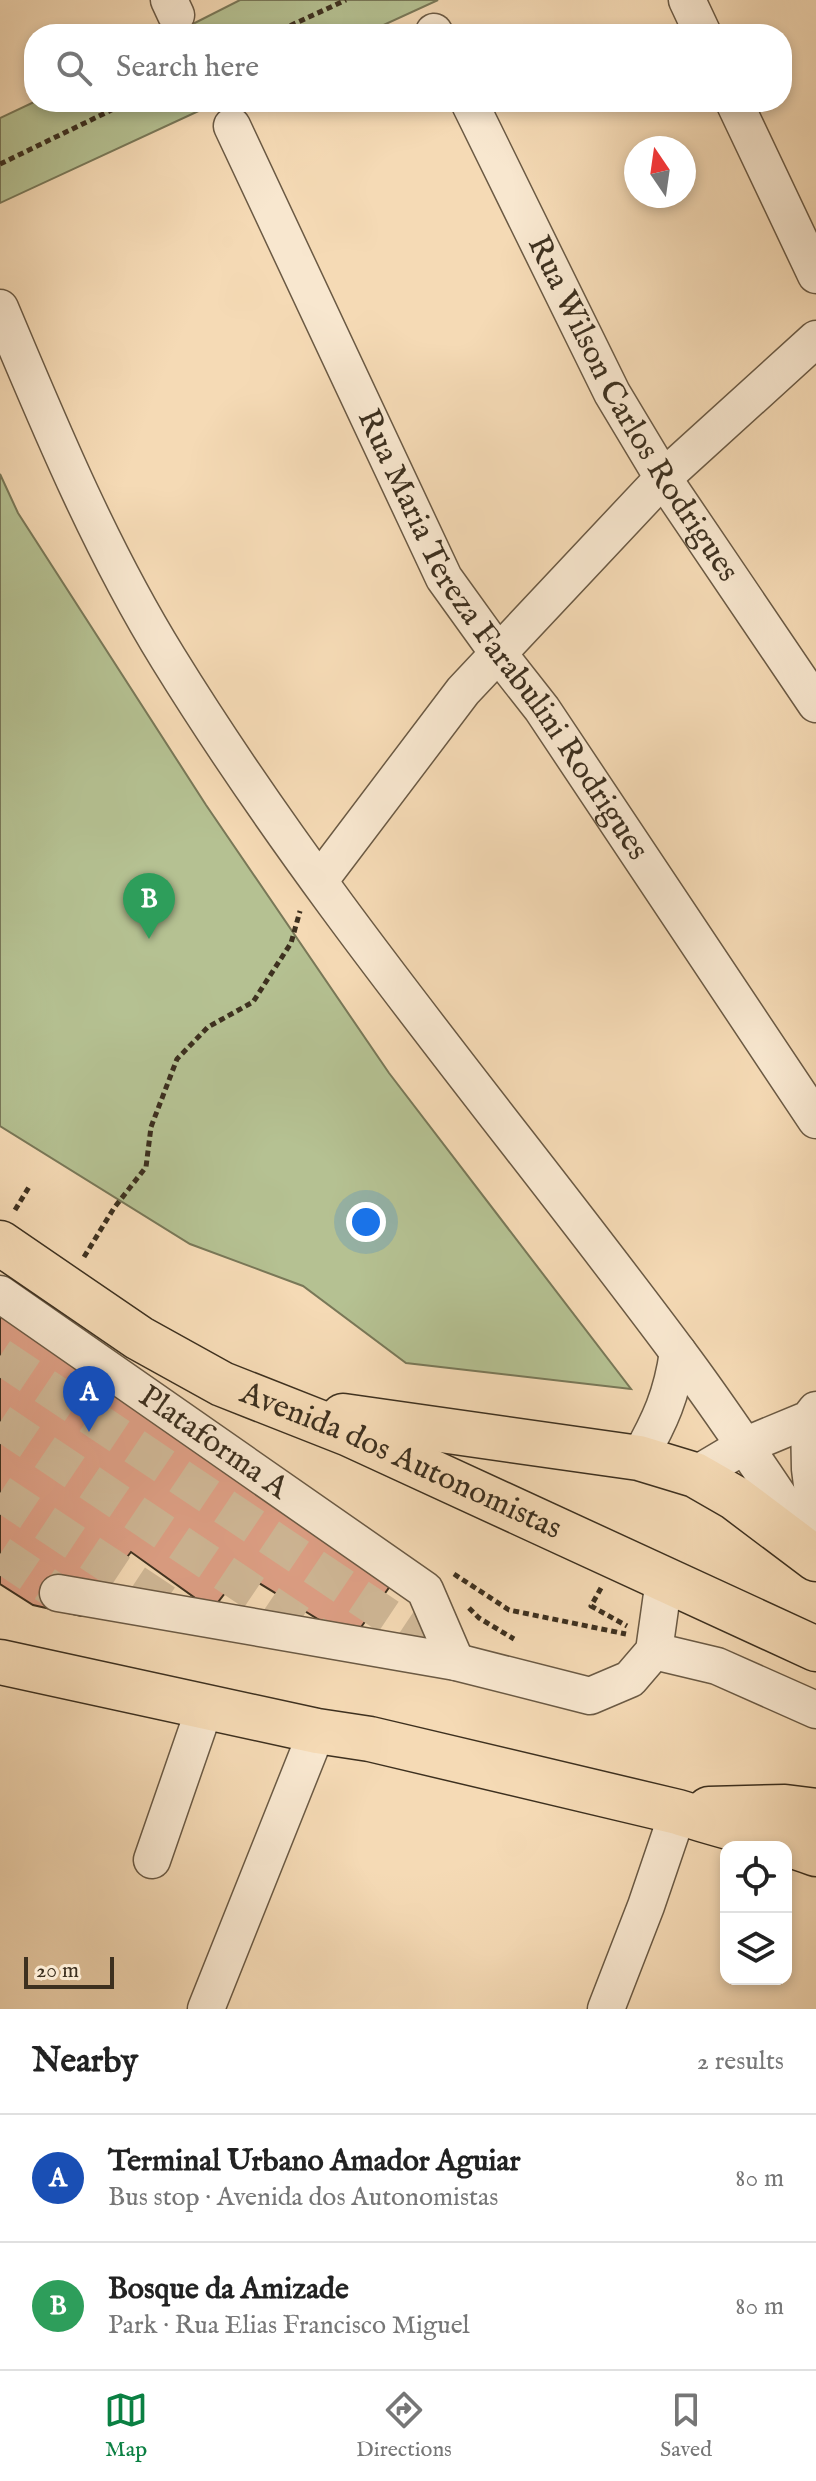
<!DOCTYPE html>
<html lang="en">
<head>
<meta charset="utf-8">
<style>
  :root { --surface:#fff; --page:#f2f2f2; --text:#222; --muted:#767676; --line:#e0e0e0; --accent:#0b8043 }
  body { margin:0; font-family:"IM FELL English",serif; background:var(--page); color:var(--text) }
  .controls { position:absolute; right:24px; bottom:24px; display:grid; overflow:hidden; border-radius:16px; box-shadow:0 4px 12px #0003 }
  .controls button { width:72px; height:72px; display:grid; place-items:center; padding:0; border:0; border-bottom:2px solid var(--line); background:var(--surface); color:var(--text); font:40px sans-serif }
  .compass { position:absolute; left:624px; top:136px; width:72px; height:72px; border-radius:50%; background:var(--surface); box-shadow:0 4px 12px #0003; rotate:347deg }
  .scale { position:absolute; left:24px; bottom:20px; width:90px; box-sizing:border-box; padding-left:8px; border:4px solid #3d301f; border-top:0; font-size:22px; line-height:28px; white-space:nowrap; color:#3d301f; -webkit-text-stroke:6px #f8e7cf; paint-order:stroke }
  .you { position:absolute; left:366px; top:1222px; width:28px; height:28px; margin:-20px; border:6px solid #fff; border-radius:50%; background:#1a73e8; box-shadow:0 0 0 12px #1a73e833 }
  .badge { display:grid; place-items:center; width:52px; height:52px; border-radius:50%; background:var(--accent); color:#fff; font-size:26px; font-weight:700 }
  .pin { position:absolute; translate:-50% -66px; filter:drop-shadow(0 2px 4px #0008) }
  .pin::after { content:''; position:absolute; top:42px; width:28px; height:24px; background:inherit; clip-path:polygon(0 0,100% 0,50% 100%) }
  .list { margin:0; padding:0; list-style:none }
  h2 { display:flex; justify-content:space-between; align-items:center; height:104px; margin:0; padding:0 32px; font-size:34px }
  h2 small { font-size:26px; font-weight:400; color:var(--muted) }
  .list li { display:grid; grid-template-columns:52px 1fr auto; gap:24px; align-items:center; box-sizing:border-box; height:128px; padding:0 32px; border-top:2px solid var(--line) }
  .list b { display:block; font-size:30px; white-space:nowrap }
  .list p { margin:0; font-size:26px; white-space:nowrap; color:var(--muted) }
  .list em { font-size:26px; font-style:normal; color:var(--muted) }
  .icon { flex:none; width:44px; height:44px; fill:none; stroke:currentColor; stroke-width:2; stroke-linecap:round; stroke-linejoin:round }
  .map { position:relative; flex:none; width:816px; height:2009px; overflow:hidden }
  .search { position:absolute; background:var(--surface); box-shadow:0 4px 12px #0003; left:24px; right:24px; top:24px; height:88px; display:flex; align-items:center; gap:20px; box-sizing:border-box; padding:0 28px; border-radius:32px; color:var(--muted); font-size:30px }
  .sheet { height:360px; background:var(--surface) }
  nav { display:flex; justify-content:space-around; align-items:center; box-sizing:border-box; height:112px; border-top:2px solid var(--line); background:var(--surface); font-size:22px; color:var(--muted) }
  nav a { display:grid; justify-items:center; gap:4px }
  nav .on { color:var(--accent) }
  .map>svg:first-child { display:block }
</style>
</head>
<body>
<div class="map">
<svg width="816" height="2009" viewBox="0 0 816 2009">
  <rect width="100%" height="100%" fill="#f5dab5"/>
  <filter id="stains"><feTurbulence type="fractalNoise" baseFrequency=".0025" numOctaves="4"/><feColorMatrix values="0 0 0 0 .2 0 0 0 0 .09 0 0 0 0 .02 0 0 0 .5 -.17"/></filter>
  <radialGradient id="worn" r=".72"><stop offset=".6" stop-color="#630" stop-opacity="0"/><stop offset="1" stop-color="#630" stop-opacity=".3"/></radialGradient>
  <g fill="#b5c192" stroke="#797858" stroke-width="2">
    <path d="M240,0h198l-74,34h-191z"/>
    <path d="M34,102h184l-218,101v-85z"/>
    <path d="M0,474l18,39 188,292 183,268 242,316 -225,-26 -103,-77 -113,-42 -190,-118z"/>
  </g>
  <path fill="#dfa086" stroke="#3d301f" stroke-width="2" d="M0,1312l395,267 -43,61 -111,-68 -29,38 -81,-58 -50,64 -48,-11 -33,-21z"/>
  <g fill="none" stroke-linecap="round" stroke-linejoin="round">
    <g stroke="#d0b897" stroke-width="36" stroke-dasharray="36 18" stroke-linecap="butt">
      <path d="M0,1356l456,306"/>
      <path d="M0,1422l321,216"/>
      <path d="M0,1493l184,122"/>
      <path d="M0,1554l58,39"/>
    </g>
    <defs>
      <g id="minor">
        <path d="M169,0l7,15"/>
        <path d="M687,0l16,34"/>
        <path d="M434,32l1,2"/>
        <path id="s1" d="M469,102l143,291 51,85 153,226"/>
        <path d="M734,102l82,173"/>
        <path id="s2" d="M232,126l212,452 54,75 44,56 274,411"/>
        <path d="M0,308c50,119 100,240 168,350 151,245 339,464 510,694 48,64 92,131 136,197"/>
        <path d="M320,880l143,-189 200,-213 153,-139"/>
        <path id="s3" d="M0,1294l425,296 31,72"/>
        <path d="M809,1419l1,50 6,47"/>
        <path d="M639,1458c21,-37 33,-63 39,-106"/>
        <path d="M695,1475l49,-29 65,-27 7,-9"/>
        <path d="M58,1593l398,69 134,34 40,-17 24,-28 10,-71"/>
        <path d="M654,1651l63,15 99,44"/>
        <path d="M152,1860l53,-153"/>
        <path d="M206,2009l111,-278"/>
        <path d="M606,2009l40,-103 32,-94"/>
      </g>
      <g id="major">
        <path id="s4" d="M0,1243l139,95 83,46 127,50 467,215"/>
        <path d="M343,1416l296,42 56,17 40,23 81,61"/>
        <path d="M0,1662l317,69 53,8 308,73c46,15 93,25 138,42"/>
        <path d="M709,1809l76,-2 31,4"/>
      </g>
    </defs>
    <use href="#minor" stroke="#6b5a44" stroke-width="39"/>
    <use href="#major" stroke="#3d301f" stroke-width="47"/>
    <g stroke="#3d301f" stroke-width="5" stroke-dasharray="6 4" stroke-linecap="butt">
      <path d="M272,34l74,-34"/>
      <path d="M0,164l128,-62"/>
      <path d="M15,1210l14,-23"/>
      <path d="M84,1257l30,-49 32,-41 5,-40 26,-68 31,-32 45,-25 38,-59 9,-32"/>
      <path d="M454,1574l55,36 117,24"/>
      <path d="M601,1588l-10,18 36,20"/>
      <path d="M469,1608l10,10 35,21"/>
    </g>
    <use href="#minor" stroke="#f8e7cf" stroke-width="36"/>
    <use href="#major" stroke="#f5dab5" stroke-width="44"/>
  </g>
  <g text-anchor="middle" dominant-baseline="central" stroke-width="8" stroke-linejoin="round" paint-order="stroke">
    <g font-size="32" fill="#3d301f" stroke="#f8e7cf">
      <text stroke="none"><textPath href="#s1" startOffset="348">Rua Wilson Carlos Rodrigues</textPath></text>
      <text stroke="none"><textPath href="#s2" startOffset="578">Rua Maria Tereza Farabulini Rodrigues</textPath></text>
      <text stroke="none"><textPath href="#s3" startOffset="260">Plataforma A</textPath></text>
      <text stroke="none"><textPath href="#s4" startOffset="458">Avenida dos Autonomistas</textPath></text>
    </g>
  </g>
  <rect width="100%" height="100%" filter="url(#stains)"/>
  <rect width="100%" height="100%" fill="url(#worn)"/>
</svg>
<div class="controls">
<button><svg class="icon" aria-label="locate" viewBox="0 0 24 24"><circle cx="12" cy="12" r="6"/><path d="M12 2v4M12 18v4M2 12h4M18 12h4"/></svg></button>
<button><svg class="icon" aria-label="layers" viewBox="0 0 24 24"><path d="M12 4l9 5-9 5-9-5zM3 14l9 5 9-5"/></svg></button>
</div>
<svg class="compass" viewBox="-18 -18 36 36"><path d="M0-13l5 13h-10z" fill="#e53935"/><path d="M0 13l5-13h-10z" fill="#767676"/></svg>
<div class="scale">20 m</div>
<div class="you"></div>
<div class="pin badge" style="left:89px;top:1432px;background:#1a4fb4">A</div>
<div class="pin badge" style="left:149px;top:939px;background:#2e9e5b">B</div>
<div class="search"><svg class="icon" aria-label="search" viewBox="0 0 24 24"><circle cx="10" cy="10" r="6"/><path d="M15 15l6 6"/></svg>Search here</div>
</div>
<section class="sheet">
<h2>Nearby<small>2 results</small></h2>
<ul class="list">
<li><span class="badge" style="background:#1a4fb4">A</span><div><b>Terminal Urbano Amador Aguiar</b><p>Bus stop · Avenida dos Autonomistas</p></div><em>80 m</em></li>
<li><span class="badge" style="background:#2e9e5b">B</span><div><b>Bosque da Amizade</b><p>Park · Rua Elias Francisco Miguel</p></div><em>80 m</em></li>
</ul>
</section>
<nav>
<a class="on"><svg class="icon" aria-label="map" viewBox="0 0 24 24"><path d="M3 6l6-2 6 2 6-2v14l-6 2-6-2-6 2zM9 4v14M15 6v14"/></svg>Map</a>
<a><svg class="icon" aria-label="directions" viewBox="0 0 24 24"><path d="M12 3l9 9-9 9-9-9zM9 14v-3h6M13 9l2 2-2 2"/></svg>Directions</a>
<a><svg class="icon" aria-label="saved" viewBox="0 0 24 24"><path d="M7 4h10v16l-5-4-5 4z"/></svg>Saved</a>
</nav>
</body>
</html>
